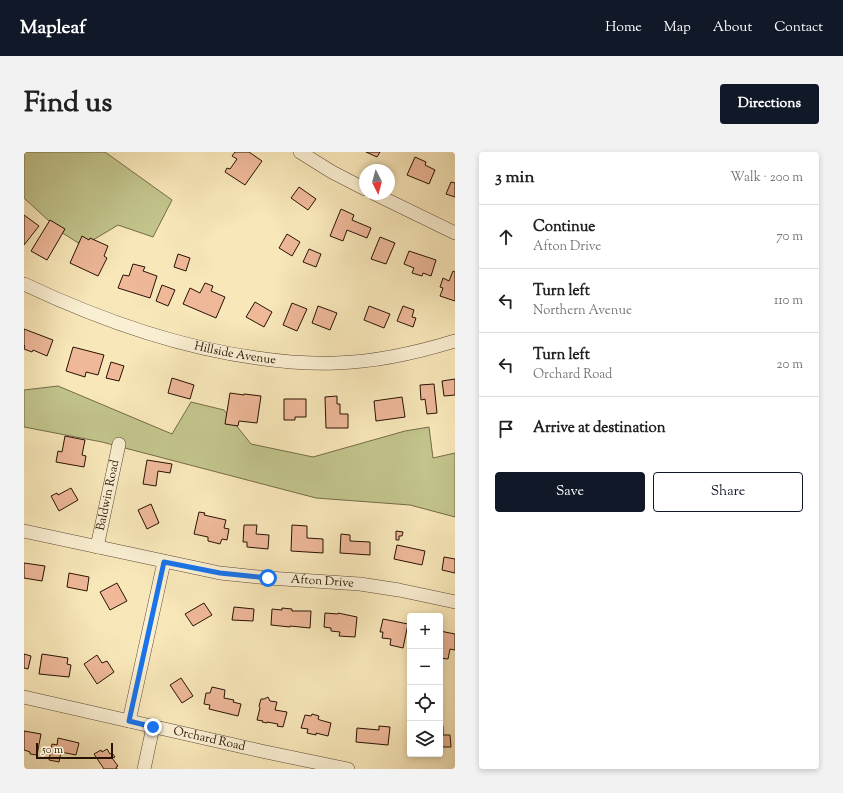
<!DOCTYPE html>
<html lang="en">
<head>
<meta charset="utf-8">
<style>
  :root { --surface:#fff; --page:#f2f2f2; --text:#222; --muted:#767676; --line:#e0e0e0; --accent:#111827 }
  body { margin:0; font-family:"Sorts Mill Goudy",serif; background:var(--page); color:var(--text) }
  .controls { position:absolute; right:12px; bottom:12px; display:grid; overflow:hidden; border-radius:4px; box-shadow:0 2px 6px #0003 }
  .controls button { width:36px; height:36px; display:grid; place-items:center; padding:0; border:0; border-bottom:1px solid var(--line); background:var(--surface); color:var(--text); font:20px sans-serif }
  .compass { position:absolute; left:335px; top:12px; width:36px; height:36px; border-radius:50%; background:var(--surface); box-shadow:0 2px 6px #0003; rotate:174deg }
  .scale { position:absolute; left:12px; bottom:10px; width:77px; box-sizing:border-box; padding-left:4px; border:2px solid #281204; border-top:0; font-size:11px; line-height:14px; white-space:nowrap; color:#281204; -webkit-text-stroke:3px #faefd2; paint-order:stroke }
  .stop { position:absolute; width:12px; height:12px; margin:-9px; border:3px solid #1a73e8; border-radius:50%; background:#fff }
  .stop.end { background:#1a73e8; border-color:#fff; box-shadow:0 1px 4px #0008 }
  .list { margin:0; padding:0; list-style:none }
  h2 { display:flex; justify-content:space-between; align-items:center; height:52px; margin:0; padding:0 16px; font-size:17px }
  h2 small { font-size:13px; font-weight:400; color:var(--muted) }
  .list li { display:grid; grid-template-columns:26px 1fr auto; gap:12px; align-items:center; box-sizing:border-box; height:64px; padding:0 16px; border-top:1px solid var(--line) }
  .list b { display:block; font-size:15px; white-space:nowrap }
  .list p { margin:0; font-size:13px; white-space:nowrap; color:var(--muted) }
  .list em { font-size:13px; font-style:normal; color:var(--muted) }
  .actions { display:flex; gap:8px; padding:12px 16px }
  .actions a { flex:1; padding:9px 0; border:1px solid var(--accent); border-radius:4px; text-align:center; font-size:14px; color:var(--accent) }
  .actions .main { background:var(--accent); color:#fff }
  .icon { flex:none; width:22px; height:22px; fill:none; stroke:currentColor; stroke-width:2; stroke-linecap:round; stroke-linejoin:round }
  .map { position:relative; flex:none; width:431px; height:617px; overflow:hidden; border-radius:4px }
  header { display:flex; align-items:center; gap:24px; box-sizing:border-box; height:56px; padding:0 20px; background:var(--accent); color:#fff }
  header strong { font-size:19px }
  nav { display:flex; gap:22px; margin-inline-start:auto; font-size:14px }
  .intro { display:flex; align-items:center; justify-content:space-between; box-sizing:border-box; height:96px; padding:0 24px }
  h1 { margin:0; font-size:28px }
  .button { padding:10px 18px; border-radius:4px; background:var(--accent); color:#fff; font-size:14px; font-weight:700 }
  main { display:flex; gap:24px; padding:0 24px }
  aside { flex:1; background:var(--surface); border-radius:4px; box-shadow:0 2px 6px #0003 }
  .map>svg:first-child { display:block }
</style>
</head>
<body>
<header>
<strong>Mapleaf</strong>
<nav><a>Home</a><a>Map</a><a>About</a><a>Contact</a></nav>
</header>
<div class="intro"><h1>Find us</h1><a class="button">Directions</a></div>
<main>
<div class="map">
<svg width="431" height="617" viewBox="0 0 431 617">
  <rect width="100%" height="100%" fill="#f8e7b9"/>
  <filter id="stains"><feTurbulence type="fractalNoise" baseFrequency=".005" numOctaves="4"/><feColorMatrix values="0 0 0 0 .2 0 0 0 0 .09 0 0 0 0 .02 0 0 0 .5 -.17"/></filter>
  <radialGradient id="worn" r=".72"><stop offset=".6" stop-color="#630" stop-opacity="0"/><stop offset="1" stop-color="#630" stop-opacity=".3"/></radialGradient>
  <g fill="#c2c48c" stroke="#756b48">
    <path d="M0,0h81l67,48 -19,37 -35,-12 -35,21 -22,-14 -37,-34z"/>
    <path d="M34,234l114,48 19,-32 33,8 27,34 62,13 92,-26 24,-4 4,31 22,-5v64l-45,-12 -94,-7 -214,-56 -78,-15v-37z"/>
  </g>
  <g fill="#eeb899" stroke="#281204">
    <path d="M211,0h14l13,9 -17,24 -20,-13 2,-4 3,1 7,-10 -5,-3z"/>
    <path d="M342,0h14l-3,5z"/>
    <path d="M391,5l11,5 -1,3 10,5 -6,14 -22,-9z"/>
    <path d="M427,30l4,1v14l-9,-3z"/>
    <path d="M275,35l17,12 -8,11 -17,-12z"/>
    <path d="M317,57l13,6 -2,5 19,8 -4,10 -20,-8 -4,11 -13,-5z"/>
    <path d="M0,63l15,11 -15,19z"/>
    <path d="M26,68l15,9 -18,31 -16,-9z"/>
    <path d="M263,82l13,8 -8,14 -13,-8z"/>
    <path d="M58,84l7,4 1,-2 18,8 -4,10 3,2 -9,18 -28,-13z"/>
    <path d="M356,85l15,6 -9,21 -15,-5z"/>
    <path d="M285,97l12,5 -5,13 -13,-5z"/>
    <path d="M385,99l27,9 -5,16 -8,-3 -1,3 -10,-3 2,-5 -10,-4z"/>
    <path d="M154,102l12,4 -4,13 -12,-4z"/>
    <path d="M109,112l12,3 -2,4 14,5 -7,22 -32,-10 5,-13 6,1z"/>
    <path d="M429,119l2,1v29l-15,-5 3,-8 -3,-1 3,-9 6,3z"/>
    <path d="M181,131l8,3 -2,5 14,6 -9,21 -33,-14 7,-16 10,5z"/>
    <path d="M138,133l13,5 -7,16 -12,-5z"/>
    <path d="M231,150l17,10 -8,15 -18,-10z"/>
    <path d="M268,151l15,6 -10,22 -14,-6z"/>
    <path d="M294,154l19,7 -7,17 -18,-7z"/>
    <path d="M345,154l21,8 -6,14 -20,-8z"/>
    <path d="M379,154l11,4 -2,7 4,1 -3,9 -16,-6z"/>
    <path d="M0,177l29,11 -6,16 -14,-6 -1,2 -8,-3 1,-3 -1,-1z"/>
    <path d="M49,195l31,8 -6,20 -12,-3 -1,5 -19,-6z"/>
    <path d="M87,210l13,4 -5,15 -13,-3z"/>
    <path d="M148,226l22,7 -4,14 -22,-6z"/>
    <path d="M431,227v16l-11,1 -2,-15z"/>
    <path d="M410,232l3,29 -10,1 -2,-15 -4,1 -1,-15z"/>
    <path d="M206,241l14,2v-1l17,2 -4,27 -18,-2 -1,5 -13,-2z"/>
    <path d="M313,244v8h3v10h8v14h-22l-1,-31z"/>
    <path d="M378,245l3,20 -29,4 -2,-20z"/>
    <path d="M260,247h22v18h-11v3h-11z"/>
    <path d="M41,284l20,4 -3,15 4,1 -2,11 -28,-5 2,-11 4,1z"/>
    <path d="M123,308l25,4 -2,9 -12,-2 -2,15 -13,-2z"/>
    <path d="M47,336l7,12 -19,11 -8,-15 6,-3 1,2z"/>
    <path d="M127,352l8,19 -12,6 -9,-19z"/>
    <path d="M175,360l6,1 -1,2 22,5 -2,8 5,1 -2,11 -5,-1 -2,5 -12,-3v-4l-14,-3z"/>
    <path d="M220,373h13l-1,9 13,1 -1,14 -21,-2v-5h-4z"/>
    <path d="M268,373l15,1v12l16,1v14l-32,-2z"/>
    <path d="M372,379l7,1 -1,4h-3v4h-3z"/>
    <path d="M317,382l9,1v6l20,1v13l-30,-2z"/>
    <path d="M373,393l28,6 -3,14 -28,-6z"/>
    <path d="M420,405l11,2v14l-13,-3z"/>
    <path d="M0,411l21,3 -3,15 -18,-3z"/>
    <path d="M45,421l20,4 -2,14 -20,-4z"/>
    <path d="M93,431l10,18 -17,9 -10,-18z"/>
    <path d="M180,451l8,12 -19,11 -8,-12z"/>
    <path d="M210,455l20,2 -1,12 -21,-1z"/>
    <path d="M258,456l10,1v2h19l-1,17 -20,-2v1l-19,-2 1,-16 10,1z"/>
    <path d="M301,461l13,1v-1l19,4 -2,20 -16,-1 1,-4 -9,-1v-3l-7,-1z"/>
    <path d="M359,467l25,5 -5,24 -13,-3 1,-6 -9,-1 1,-6h-3z"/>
    <path d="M416,479l15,3v16l-5,-1 -2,10 -8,-1z"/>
    <path d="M0,502l7,2 -3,13 -4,-1z"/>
    <path d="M18,502l26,4 -1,6 4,1 -2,12 -30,-3z"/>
    <path d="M73,503l5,8 5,-2 7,11 -17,12 -13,-20z"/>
    <path d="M157,526l12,18 -11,7 -12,-18z"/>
    <path d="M188,535l13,3 -1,8 10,2 -1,2 8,2 -3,12 -29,-7 1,-4 -6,-1 2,-11h4z"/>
    <path d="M244,545l2,4 7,1 -2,8 12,2 -4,15 -6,-1 1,-2 -11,-2v1l-5,-1 1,-1 -6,-1 3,-12 -1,-2 2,-7h3z"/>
    <path d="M288,562l7,2 -1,3 2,1 11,3 -3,13 -12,-3v2l-9,-2 1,-4 -7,-1 4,-13 6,1z"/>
    <path d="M355,574l11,1 -2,18 -32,-3 1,-14 22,2z"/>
    <path d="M416,574h3v9h7l1,12h-11z"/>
    <path d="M0,579l17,3 -4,21 -7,-1v-2l-6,-2z"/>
    <path d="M34,586l21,5 -3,12 -15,-3 -2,10 -10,-2 3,-16 5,1z"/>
    <path d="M83,597l3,5 2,-1 3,4 -3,1 6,8 -2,1 1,2h-13l-10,-15 7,-4 1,2z"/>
  </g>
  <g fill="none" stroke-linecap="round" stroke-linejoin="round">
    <defs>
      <g id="minor">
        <path d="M276,0l32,20 33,17"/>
        <path d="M351,42l80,39"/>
        <path id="s1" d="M0,132c74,35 152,63 233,74 27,4 53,6 79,5 41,-1 80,-10 119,-22"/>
        <path id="s2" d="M0,379l196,42 48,5 92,6 39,6 56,12"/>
        <path id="s3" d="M73,395l22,-103"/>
        <path id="s4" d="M0,545l237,54 87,18"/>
        <path d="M105,569l35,-159"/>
        <path d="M120,617l9,-42"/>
      </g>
    </defs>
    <use href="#minor" stroke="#5c4731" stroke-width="14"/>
    <use href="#minor" stroke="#faefd2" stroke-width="13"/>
  </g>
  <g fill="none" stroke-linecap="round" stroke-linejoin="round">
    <path stroke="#1a73e8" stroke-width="5" d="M129,575l-24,-6 35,-159 56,11 48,5"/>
  </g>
  <g text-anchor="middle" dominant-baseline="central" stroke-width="3" stroke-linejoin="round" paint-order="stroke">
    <g font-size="12" fill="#281204" stroke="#faefd2">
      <text stroke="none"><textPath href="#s1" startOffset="223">Hillside Avenue</textPath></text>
      <text stroke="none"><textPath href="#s3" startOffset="53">Baldwin Road</textPath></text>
      <text stroke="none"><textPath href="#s2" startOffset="303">Afton Drive</textPath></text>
      <text stroke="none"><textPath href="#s4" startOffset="190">Orchard Road</textPath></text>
    </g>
  </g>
  <rect width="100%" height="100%" filter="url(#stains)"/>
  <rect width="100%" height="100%" fill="url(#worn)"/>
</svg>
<div class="controls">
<button>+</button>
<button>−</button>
<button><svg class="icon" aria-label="locate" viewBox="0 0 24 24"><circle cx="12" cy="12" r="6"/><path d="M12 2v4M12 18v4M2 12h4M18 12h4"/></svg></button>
<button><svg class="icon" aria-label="layers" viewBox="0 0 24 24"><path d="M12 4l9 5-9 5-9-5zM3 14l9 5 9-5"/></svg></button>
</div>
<svg class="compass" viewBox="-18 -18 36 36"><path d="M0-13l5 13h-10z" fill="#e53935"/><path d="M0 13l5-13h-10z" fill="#767676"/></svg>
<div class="scale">50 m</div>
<div class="stop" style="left:244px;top:426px"></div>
<div class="stop end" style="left:129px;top:575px"></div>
</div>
<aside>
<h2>3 min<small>Walk · 200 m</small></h2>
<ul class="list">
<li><svg class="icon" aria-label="ahead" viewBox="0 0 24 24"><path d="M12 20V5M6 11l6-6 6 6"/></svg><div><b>Continue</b><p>Afton Drive</p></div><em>70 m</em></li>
<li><svg class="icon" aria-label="left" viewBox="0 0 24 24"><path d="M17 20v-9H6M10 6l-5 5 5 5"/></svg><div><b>Turn left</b><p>Northern Avenue</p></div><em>110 m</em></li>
<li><svg class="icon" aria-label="left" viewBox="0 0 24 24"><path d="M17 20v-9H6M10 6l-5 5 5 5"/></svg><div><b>Turn left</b><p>Orchard Road</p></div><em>20 m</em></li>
<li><svg class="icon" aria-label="arrive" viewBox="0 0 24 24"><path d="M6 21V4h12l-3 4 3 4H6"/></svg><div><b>Arrive at destination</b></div></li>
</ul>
<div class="actions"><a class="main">Save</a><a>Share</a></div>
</aside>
</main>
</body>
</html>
